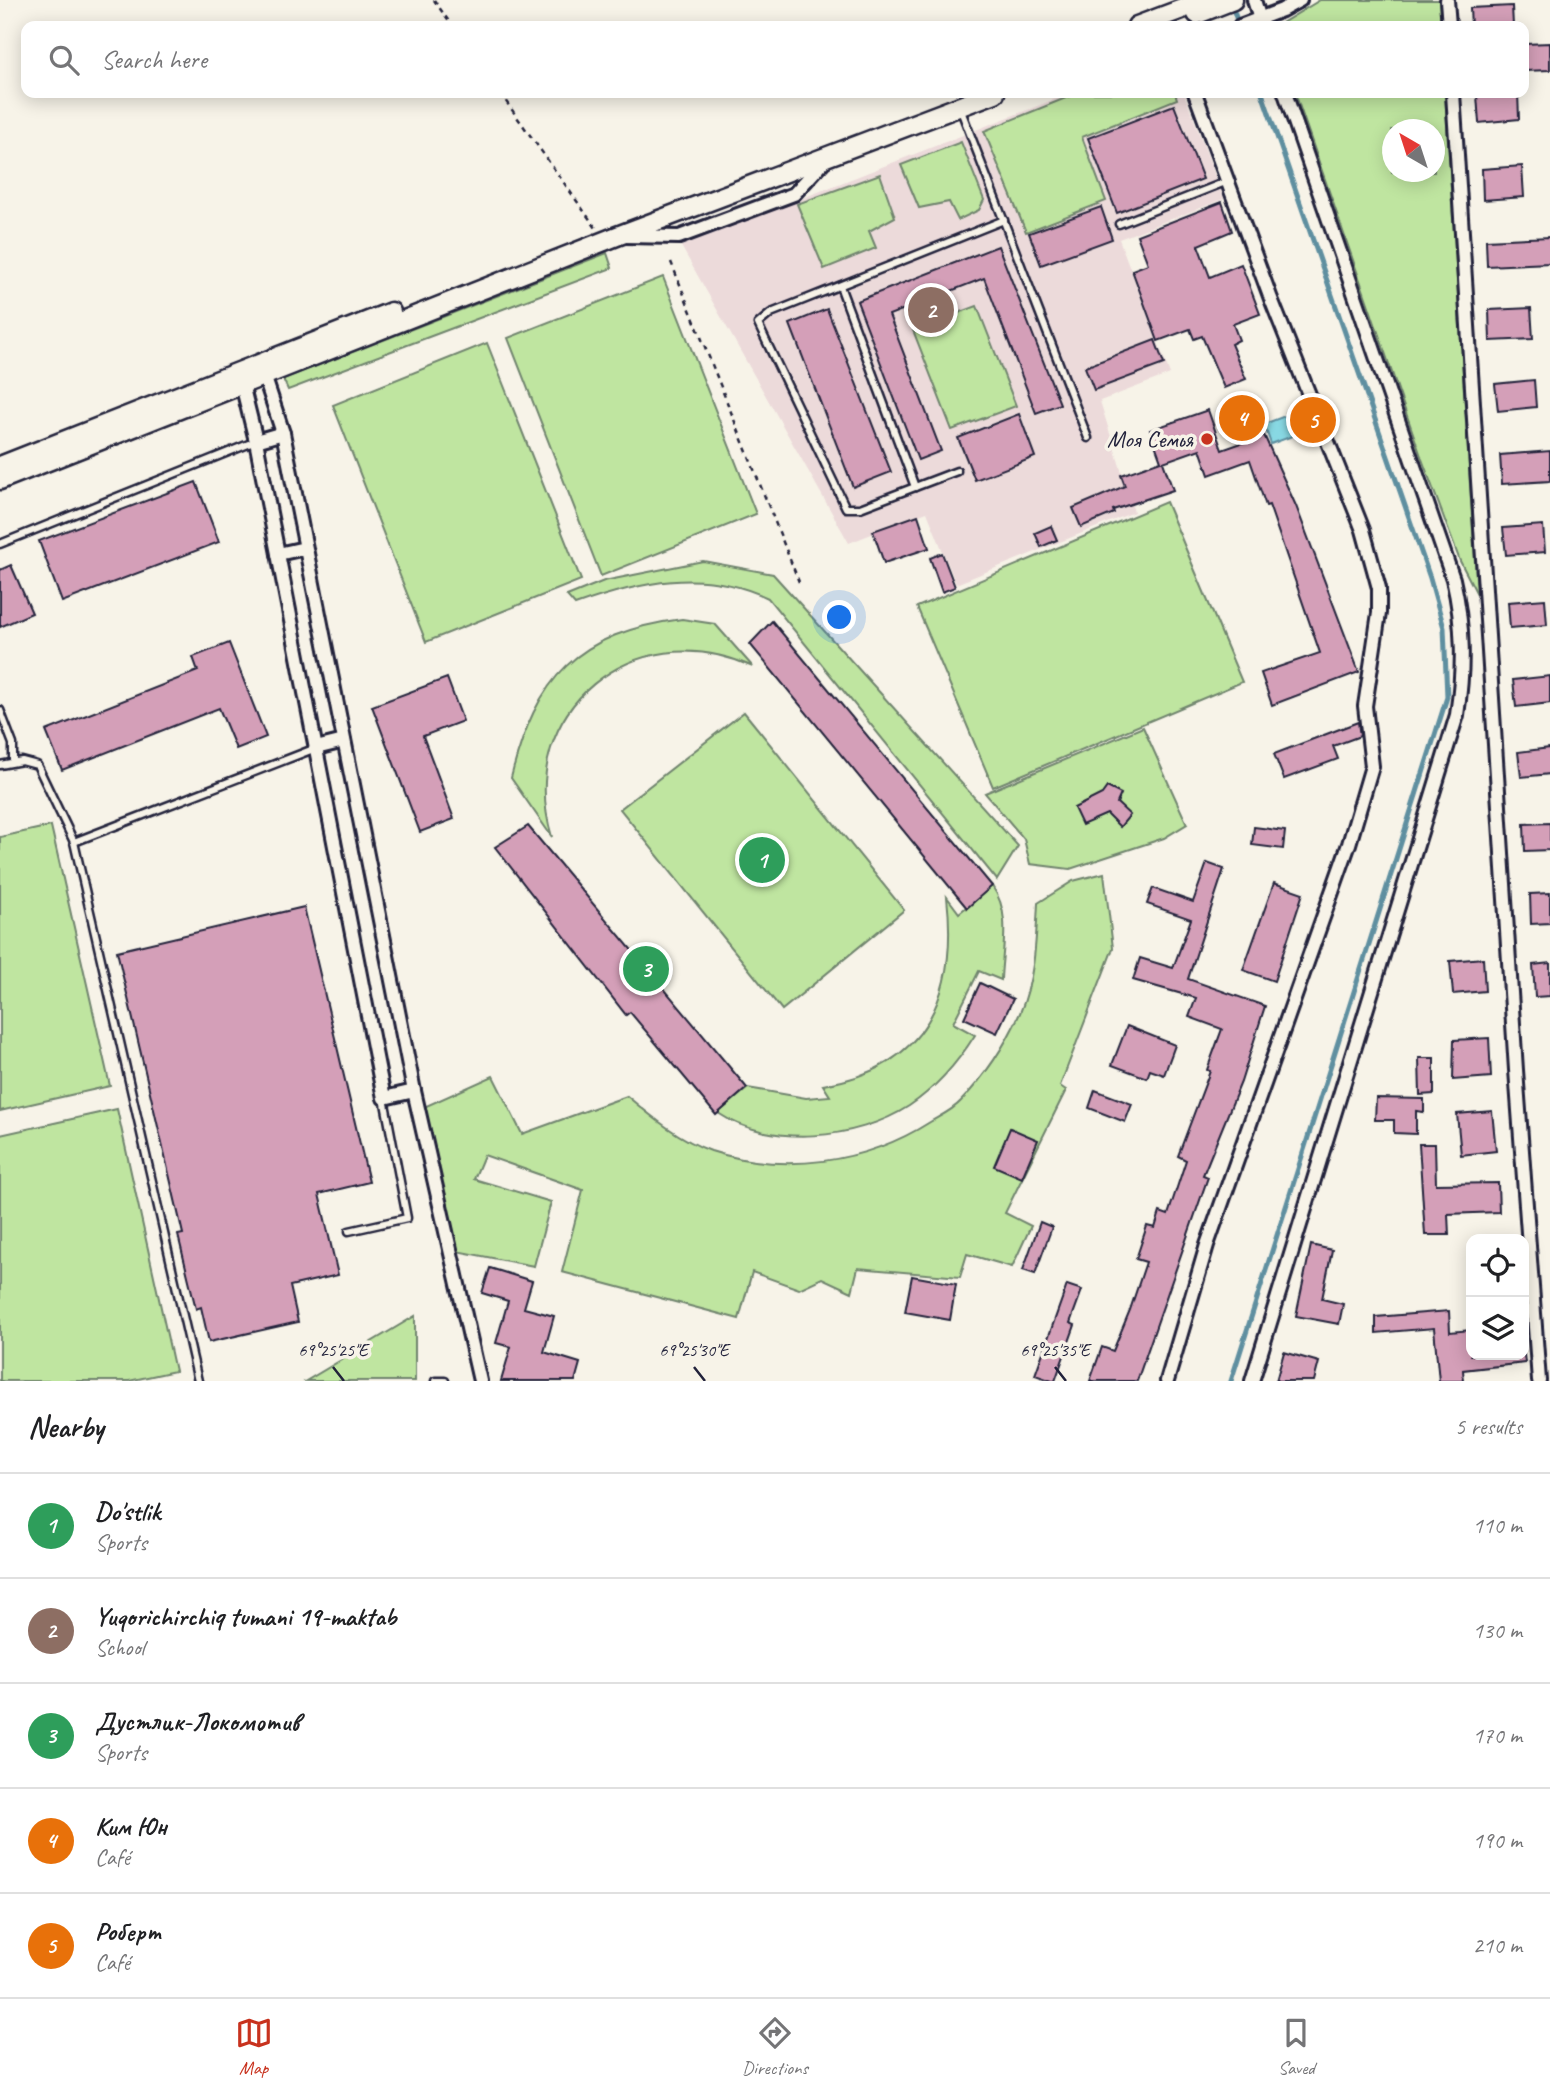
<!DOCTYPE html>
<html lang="en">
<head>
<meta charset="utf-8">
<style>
  :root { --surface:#fff; --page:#f6f6f6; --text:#202124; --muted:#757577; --line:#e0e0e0; --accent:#c8321e }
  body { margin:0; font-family:Caveat,sans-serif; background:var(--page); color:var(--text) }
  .controls { position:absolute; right:21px; bottom:21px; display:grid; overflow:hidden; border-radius:14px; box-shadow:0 4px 18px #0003 }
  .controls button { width:63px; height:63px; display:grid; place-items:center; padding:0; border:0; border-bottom:2px solid var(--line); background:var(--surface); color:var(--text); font:35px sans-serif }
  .compass { position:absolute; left:1382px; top:119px; width:63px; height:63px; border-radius:50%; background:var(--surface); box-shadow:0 4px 18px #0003; rotate:321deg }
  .you { position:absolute; left:840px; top:618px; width:24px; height:24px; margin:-18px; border:5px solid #fff; border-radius:50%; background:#1a73e8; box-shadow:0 0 0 10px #1a73e833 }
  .badge { display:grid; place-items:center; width:46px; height:46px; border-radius:50%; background:var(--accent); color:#fff; font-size:23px; font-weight:700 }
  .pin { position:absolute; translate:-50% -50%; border:4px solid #fff; box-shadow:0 2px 7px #0006 }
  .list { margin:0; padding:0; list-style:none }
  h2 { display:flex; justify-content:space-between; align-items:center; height:91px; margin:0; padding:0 28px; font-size:30px }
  h2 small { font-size:23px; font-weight:400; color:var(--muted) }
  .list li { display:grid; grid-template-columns:46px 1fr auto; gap:21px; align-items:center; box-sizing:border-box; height:105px; padding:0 28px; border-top:2px solid var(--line) }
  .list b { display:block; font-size:26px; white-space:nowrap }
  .list p { margin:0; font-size:23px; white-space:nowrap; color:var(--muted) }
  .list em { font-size:23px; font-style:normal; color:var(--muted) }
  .icon { flex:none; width:38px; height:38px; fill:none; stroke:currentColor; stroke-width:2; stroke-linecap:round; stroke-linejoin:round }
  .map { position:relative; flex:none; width:1550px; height:1381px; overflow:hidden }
  .search { position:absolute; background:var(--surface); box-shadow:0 4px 18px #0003; left:21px; right:21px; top:21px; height:77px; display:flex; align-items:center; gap:18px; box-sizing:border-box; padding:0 24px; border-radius:14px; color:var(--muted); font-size:26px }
  .sheet { height:616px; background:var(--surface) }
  nav { display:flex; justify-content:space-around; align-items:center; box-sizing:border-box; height:98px; border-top:2px solid var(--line); background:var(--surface); font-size:19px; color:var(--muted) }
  nav a { display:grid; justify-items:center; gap:4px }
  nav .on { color:var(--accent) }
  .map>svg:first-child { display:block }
</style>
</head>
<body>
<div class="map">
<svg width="1550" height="1381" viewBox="0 0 1550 1381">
  <rect width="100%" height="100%" fill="#f7f3e8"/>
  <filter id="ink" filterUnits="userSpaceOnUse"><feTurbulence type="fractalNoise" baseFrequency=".0143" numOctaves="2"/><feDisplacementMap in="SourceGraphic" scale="14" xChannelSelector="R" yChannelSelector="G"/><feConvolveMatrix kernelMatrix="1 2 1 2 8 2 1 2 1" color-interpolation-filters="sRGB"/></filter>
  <g filter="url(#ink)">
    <path fill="#ecdada" d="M1070,93h114l40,106 -105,40 51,135 -70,27 34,111 -178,72 -29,-72 -78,31 -168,-297z"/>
    <g fill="#bfe5a0" stroke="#70846e" stroke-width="2" fill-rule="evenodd">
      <path d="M1320,0h119l2,26h-164z"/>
      <path d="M1078,93h97l2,6 -95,38 24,64 -80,31 -42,-101z"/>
      <path d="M1295,93h150l32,501 -17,-33 -38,-102zM1392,130h42v42h-42z"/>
      <path d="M961,142l23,58 -5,10 -21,10 -9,-18 -30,6 -18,-43z"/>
      <path d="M880,174l15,43 -26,14 7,17 -52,21 -27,-65z"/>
      <path d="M607,253l5,15 -324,122 -5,-11z"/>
      <path d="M663,277l93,237 -155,62 -93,-238z"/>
      <path d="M977,306l39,100 -64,24 -39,-100z"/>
      <path d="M487,343l94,237 -155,62 -93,-237z"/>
      <path d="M1166,502l76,180 -249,105 -76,-180z"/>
      <path d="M703,561l70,13 245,272 -21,34 -229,-282c-64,-31 -129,-16 -193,7l-8,-9 37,-15z"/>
      <path d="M682,619l33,5 38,43c-119,-55 -239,44 -201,170l-41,-59c25,-101 66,-145 171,-159z"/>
      <path d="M744,712l160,198 -122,100 -162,-201z"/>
      <path d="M1143,727l44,97 -23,14 -94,31 -40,-5 -6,-25 -39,-46z"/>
      <path d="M51,826l59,260 -110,25v-274z"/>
      <path d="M1104,873l9,75 -53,138 6,4 -61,123 26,13 -19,41 -45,-13 -7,23 -102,-9 -6,24 -30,-14 -23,11 -47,-17 -13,47 -177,-47 21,-82 -99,-35 -10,24 77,23 -17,64 -88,-17 -31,-138 78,-35 29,58 105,-38c25,21 53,44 84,55 73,24 155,12 219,-29 10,-6 23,-12 31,-21 24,-25 45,-57 59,-88 15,-35 16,-73 18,-110l35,-22z"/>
      <path d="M992,886c20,28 10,62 9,94l-22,-9 -26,52 22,12c-17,27 -39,53 -66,71 -52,34 -139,42 -191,7l30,-25 58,10 24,-2 -7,-11c104,-17 135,-91 124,-188l12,16z"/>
      <path d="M117,1109l58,262 -46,10h-129v-246z"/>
      <path d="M415,1316v65h-109z"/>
    </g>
    <path fill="#88d8e3" stroke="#5f8fa0" stroke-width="2" d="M1298,411l8,20 -35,13 -7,-20z"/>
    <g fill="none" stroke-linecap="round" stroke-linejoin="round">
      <g stroke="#5f8fa0" stroke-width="5">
        <path d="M1231,3l8,23"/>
        <path d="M1231,1381l216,-684 -3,-69 -14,-50 -168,-485"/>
      </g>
    </g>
    <g fill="#d49fb8" stroke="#22223b" stroke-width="2">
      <path d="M1512,6l1,20h-42l-1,-18z"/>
      <path d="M1550,43v27l-26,1v-27z"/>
      <path d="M1518,93l1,26 -40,4 -2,-28z"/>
      <path d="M1174,105l29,74 -86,34 -29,-75z"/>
      <path d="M1522,166l2,31 -41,3 -1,-31z"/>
      <path d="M1222,202l10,29 -34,14 12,32 31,-13 19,50 -27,10 6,16 -8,4 15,35 -22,9 -22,-52 -8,3 -4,-10 -32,12 -26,-71 16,-6 -11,-29z"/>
      <path d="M1101,207l11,32 -71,26 -12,-32z"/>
      <path d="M1550,237v26l-63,3 -1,-26z"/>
      <path d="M998,246l62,158 -24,9 -52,-135 -95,37 52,136 -23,9 -61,-159z"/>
      <path d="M1531,308l2,31 -43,2 -1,-31z"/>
      <path d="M827,309l64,163 -38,15 -63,-163z"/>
      <path d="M1155,340l9,24 -70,26 -9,-23z"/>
      <path d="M1534,380l2,27 -38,4 -3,-27z"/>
      <path d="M1208,410l14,40 42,-15 32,71 63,166 -87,33 -11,-32 59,-20 -51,-148 -3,1 -16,-46 -41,15 -9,-26 -37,13 10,28 -60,20 1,3 -33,14 -8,-19 52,-22 -4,-11 40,-14 -11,-31z"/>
      <path d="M1019,414l16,43 -60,23 -17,-42z"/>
      <path d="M1550,451v30l-48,3 -2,-29z"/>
      <path d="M196,482l23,60 -157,60 -23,-61z"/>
      <path d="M918,515l11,33 -45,15 -11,-32z"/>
      <path d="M1543,525l2,27 -39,3 -3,-27z"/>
      <path d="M1051,526l6,14 -16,7 -6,-14z"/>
      <path d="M942,553l13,34 -13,5 -12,-34z"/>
      <path d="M11,565l21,48 -32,14v-57z"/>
      <path d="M1545,599l2,26 -37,3 -2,-26z"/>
      <path d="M772,621l220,265 -25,22 -217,-264z"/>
      <path d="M229,643l37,94 -30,12 -17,-41 -157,62 -16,-39 152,-60 -5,-14z"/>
      <path d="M1550,676v27l-34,4 -3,-27z"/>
      <path d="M447,678l16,43 -40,15 31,83 -34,13 -48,-126z"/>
      <path d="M1358,722l2,14 -27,10 5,13 -54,20 -10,-25z"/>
      <path d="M1550,748v26l-29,3 -3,-25z"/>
      <path d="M1107,787l14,7 -4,9 13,12 -10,12 -13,-13 -25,11 -8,-17 28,-14z"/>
      <path d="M1550,823v27l-25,1 -1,-27z"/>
      <path d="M528,826l219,262 -31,27 -86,-103 -4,3 -131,-168z"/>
      <path d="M1254,827l31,4 -2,18 -31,-4z"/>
      <path d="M1207,863l17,6 -36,110 77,27 -24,76 -38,93 5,2 -71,204h-47l12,-34 11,4 17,-41 16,-48 -10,-3 11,-33 8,2 5,-16 8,3 18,-55 -8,-4 32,-85 -3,-1 15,-41 -33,-12 7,-19 -63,-18 7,-22 33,10 18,-49 -44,-15 6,-16 40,14z"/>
      <path d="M1274,883l29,10 -29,88 -31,-11z"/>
      <path d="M1550,893v30l-19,1 -1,-30z"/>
      <path d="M304,907l65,275 -50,12 19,81 -48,11 8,36 -89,20 -8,-35 -5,2 -18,-74 5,-1 -66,-283z"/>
      <path d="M1483,958l2,33 -32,3 -3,-33z"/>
      <path d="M1550,963v33l-15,1 -2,-32z"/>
      <path d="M980,983l33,16 -16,34 -33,-15z"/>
      <path d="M1127,1026l48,19 -11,30 -14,-5 -3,8 -35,-13z"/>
      <path d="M1489,1038l2,39 -38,3 1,-40z"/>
      <path d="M1419,1058h15v36l-14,1z"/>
      <path d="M1095,1090l37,14 -7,18 -36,-14z"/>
      <path d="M1376,1098l48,1v13l-8,-1v23l-22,-1v-13h-19z"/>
      <path d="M1492,1111l4,40 -35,4 -4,-41z"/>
      <path d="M1010,1128l28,12 -16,38 -28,-12z"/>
      <path d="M1419,1144h16l1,40 62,-1 1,29 -51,2 1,21h-24z"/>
      <path d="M1040,1222l12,5 -17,47 -12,-4z"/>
      <path d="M1311,1245l21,5 -10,49 21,5 -4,20 -43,-8z"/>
      <path d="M490,1268l42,13 -8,27 30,8 -10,36 36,11 -5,18h-74l10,-34 -15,-4 12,-42 -26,-8z"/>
      <path d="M912,1276l44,8 -6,36 -45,-8z"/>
      <path d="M1067,1285l15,5 -12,33 5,2 -20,56h-3l-17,-6z"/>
      <path d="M1449,1311l1,21 21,-2v25h53l1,8 -62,7 1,11h-25l-5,-53 -58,5v-16z"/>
      <path d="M1284,1352l35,10 -5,19h-38z"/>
    </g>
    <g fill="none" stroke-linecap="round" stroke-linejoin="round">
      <defs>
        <g id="lane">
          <path d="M960,108l128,330"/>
          <path d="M1119,224l109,-43"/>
          <path d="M840,286l75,201"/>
          <path d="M957,471l-97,37h-14l-88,-184 13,-11 233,-93"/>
          <path d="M0,544l256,-103"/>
          <path d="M0,710l13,34v18"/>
          <path d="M0,765l22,-4 15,4 37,77 124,539"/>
          <path d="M74,842l242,-94"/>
          <path d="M349,1231l58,-13 -23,-120"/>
          <path d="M435,1381h10"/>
        </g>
        <g id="street">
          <path d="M1254,0l8,26"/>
          <path d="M1447,0l2,26"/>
          <path d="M1240,26l42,-16 18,-10"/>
          <path d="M1453,93l63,977 23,311"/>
          <path d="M625,236l54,1 115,-43 31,-34"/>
          <path d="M262,369l21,64 131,658 66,290"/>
          <path d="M240,376l16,65 128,657 30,-7"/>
          <path d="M256,441l27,-8"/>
          <path d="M278,554l27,-6"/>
          <path d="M316,748l28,-7"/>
          <path d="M1167,1381l40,-136 142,-401 23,-78 -7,-60 14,-93v-25l-16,-58 -92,-231 -76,-206"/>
          <path d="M1252,1381l205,-666c7,-47 7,-89 -4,-136l-168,-486"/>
        </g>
        <g id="secondary">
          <path d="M1197,14l36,-14"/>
          <path d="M1137,26l69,-26"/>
          <path d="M0,466l391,-154"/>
          <path d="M0,480l617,-244 378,-143"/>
        </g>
      </defs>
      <use href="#lane" stroke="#22223b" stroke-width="11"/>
      <use href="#street" stroke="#22223b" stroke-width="18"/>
      <use href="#secondary" stroke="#22223b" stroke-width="23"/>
      <g stroke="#22223b" stroke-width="2.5" stroke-dasharray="5 5" stroke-linecap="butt">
        <path d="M434,0l18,26"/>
        <path d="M500,93l96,135"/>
        <path d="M671,262l128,320"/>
      </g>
      <use href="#lane" stroke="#f7f3e8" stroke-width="6"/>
      <use href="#street" stroke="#f7f3e8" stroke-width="12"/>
      <use href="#secondary" stroke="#f7f3e8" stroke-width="18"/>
    </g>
  </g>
  <path fill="none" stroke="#22223b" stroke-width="2.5" d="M333,1367l11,14M694,1367l11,14M1055,1367l11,14"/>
  <circle fill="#c8321e" stroke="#f7f3e8" stroke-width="2.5" cx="1207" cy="439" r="7"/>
  <g text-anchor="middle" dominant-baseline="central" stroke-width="7" stroke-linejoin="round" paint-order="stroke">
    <g font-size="24" fill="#22223b" stroke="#f7f3e8" text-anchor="end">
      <text x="1193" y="439">Моя Семья</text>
    </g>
  </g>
  <g font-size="18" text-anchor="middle" fill="#22223b" stroke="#f7f3e8" stroke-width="7" stroke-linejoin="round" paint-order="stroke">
    <text x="333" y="1356">69°25'25"E</text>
    <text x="694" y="1356">69°25'30"E</text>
    <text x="1055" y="1356">69°25'35"E</text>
  </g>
</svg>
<div class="controls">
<button><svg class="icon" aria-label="locate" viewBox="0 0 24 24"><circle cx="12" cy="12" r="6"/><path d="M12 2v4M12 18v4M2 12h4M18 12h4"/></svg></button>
<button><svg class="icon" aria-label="layers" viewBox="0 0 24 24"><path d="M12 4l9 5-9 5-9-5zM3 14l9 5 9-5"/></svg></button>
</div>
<svg class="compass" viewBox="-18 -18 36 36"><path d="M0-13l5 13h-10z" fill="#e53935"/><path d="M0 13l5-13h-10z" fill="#757577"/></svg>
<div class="you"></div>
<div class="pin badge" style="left:762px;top:860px;background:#2e9e5b">1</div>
<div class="pin badge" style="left:931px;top:310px;background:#8d6e63">2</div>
<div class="pin badge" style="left:646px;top:969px;background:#2e9e5b">3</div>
<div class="pin badge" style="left:1242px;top:418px;background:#e8710a">4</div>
<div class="pin badge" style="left:1313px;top:420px;background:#e8710a">5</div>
<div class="search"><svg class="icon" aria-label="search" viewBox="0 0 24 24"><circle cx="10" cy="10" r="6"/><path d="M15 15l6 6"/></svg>Search here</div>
</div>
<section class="sheet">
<h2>Nearby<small>5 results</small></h2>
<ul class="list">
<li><span class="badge" style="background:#2e9e5b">1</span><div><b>Do'stlik</b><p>Sports</p></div><em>110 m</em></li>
<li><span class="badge" style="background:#8d6e63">2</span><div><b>Yuqorichirchiq tumani 19-maktab</b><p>School</p></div><em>130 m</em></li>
<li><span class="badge" style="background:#2e9e5b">3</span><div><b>Дустлик-Локомотив</b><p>Sports</p></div><em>170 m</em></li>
<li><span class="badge" style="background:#e8710a">4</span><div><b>Ким Юн</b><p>Café</p></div><em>190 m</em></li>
<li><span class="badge" style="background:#e8710a">5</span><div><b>Роберт</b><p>Café</p></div><em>210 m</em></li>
</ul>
</section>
<nav>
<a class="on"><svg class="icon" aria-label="map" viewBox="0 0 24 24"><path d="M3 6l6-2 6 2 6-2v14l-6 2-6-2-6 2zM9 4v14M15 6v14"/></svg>Map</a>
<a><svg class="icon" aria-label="directions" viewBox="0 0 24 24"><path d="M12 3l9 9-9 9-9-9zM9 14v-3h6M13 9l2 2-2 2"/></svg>Directions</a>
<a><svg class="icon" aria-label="saved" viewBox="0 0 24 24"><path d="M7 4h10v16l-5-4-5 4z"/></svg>Saved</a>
</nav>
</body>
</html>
